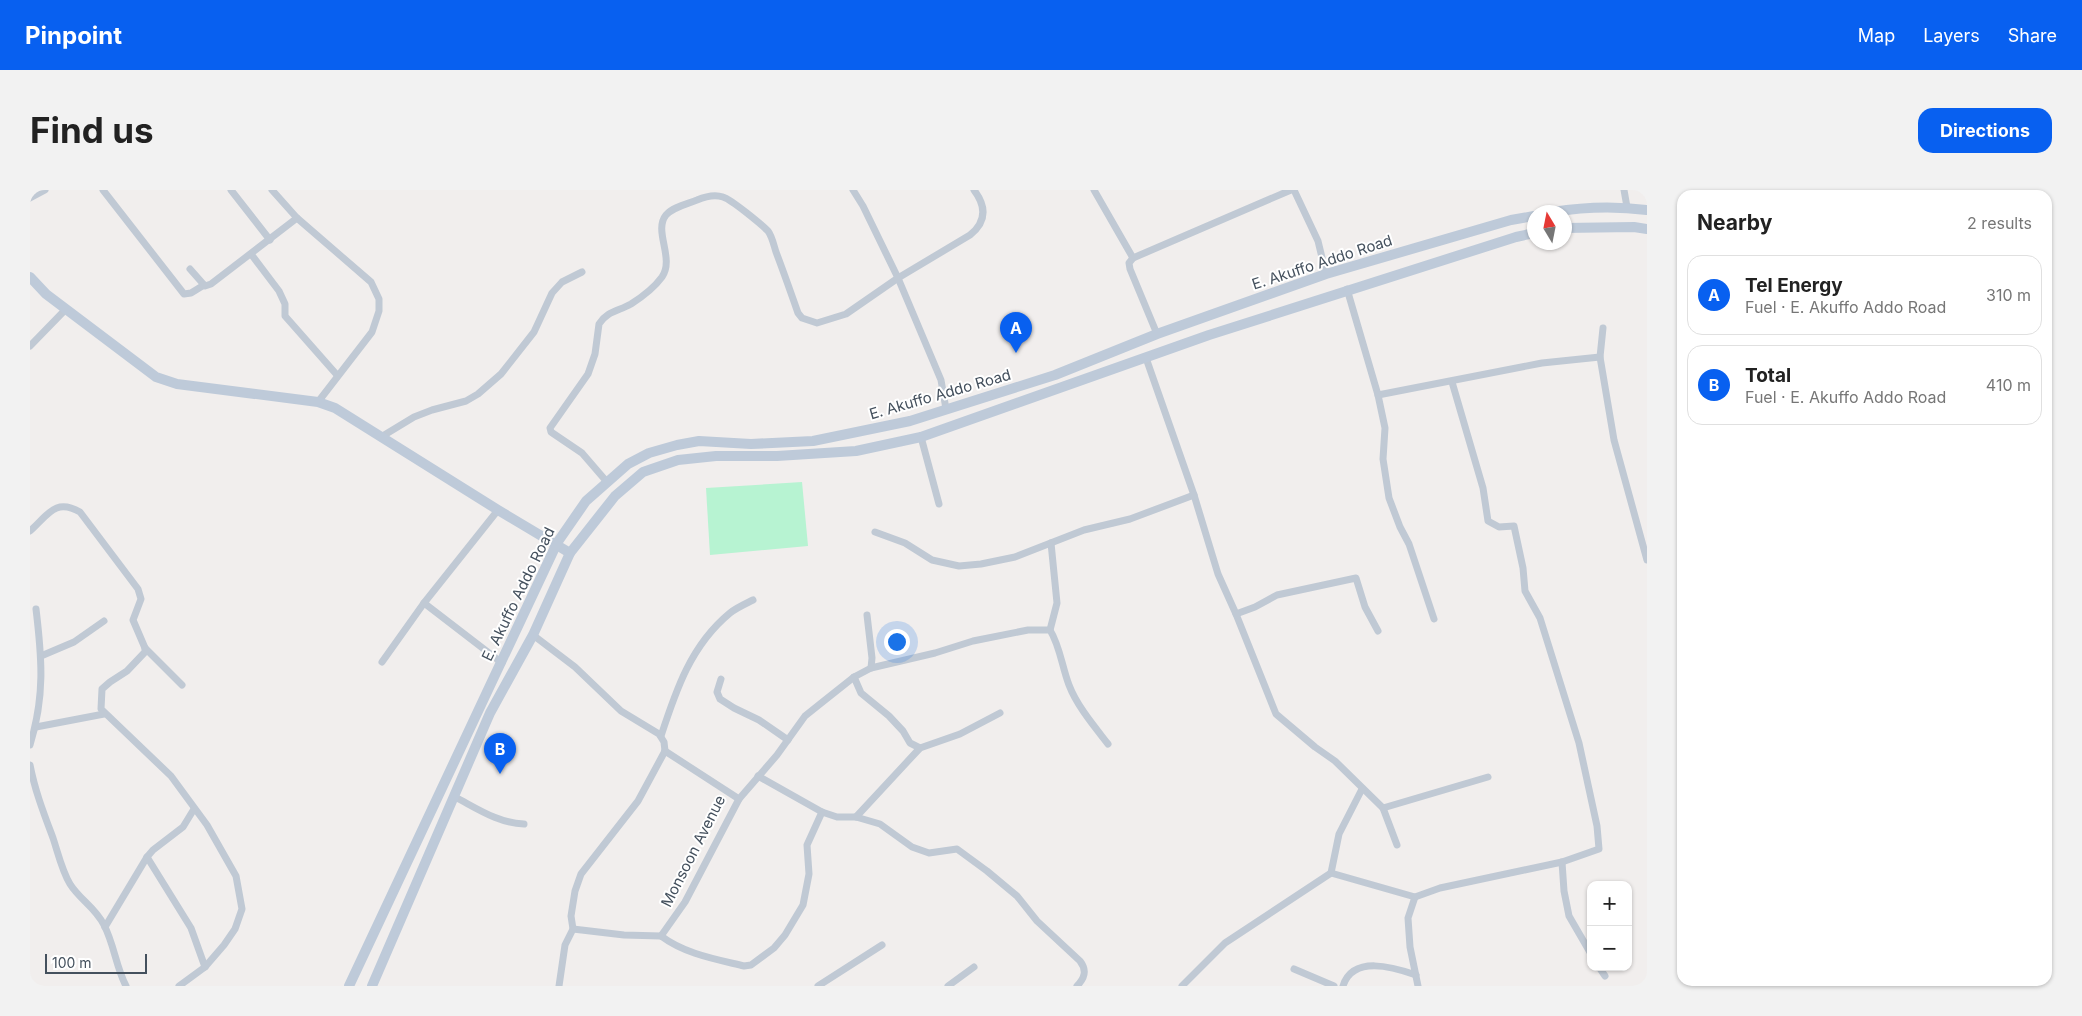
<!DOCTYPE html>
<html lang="en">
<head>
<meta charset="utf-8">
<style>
  :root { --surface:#fff; --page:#f2f2f2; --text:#222; --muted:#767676; --line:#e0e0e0; --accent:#0860f0 }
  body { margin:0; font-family:Inter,sans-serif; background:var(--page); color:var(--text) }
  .controls { position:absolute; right:15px; bottom:15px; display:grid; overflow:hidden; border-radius:10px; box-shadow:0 1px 4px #0004 }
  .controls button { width:45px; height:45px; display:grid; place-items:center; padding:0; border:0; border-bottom:1px solid var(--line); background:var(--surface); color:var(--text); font:25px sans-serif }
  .compass { position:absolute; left:1497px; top:15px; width:45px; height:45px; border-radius:50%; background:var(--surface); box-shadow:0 1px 4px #0004; rotate:350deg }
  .scale { position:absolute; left:15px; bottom:12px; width:102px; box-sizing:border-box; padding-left:5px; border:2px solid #44505d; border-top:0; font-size:14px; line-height:18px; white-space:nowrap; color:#44505d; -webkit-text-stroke:4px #fff; paint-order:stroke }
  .you { position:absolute; left:866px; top:451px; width:18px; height:18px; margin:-12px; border:4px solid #fff; border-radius:50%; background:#1a73e8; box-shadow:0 0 0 8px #1a73e833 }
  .badge { display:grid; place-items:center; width:32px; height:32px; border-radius:50%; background:var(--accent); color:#fff; font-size:16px; font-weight:700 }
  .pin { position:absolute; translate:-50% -41px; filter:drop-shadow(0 1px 2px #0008) }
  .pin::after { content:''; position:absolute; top:26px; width:18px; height:15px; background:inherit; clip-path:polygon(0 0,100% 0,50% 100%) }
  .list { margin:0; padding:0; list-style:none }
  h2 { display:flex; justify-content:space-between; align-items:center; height:65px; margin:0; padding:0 20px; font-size:21px }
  h2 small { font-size:16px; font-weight:400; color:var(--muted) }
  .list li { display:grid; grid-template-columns:32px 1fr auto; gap:15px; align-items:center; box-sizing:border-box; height:80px; margin:0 10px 10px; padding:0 10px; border:1px solid var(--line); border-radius:15px }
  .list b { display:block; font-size:19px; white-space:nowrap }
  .list p { margin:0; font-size:16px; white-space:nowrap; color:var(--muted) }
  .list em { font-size:16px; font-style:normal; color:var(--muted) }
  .map { position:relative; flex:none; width:1617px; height:796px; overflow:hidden; border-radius:15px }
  header { display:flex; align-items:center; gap:30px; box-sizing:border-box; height:70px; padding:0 25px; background:var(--accent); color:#fff }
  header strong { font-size:24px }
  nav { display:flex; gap:28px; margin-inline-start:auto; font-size:18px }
  .intro { display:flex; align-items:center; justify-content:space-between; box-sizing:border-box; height:120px; padding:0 30px }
  h1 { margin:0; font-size:35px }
  .button { padding:12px 22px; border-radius:15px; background:var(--accent); color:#fff; font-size:18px; font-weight:700 }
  main { display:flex; gap:30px; padding:0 30px }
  aside { flex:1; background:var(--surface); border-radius:15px; box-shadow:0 1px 4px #0004 }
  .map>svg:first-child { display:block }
</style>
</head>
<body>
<header>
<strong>Pinpoint</strong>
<nav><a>Map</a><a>Layers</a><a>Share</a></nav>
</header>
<div class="intro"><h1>Find us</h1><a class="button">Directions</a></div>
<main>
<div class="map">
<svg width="1617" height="796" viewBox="0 0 1617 796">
  <rect width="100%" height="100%" fill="#f1eeed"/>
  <path fill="#b7f3d2" d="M772,292l6,64 -98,9 -4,-67z"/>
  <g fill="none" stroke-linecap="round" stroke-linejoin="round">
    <g stroke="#c0c9d4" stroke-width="7">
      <path d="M73,0l81,104 7,-1 13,-8"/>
      <path d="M201,0l39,50"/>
      <path d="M242,0l25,28 74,64 8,17v12l-7,21 -54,70"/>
      <path d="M823,0l10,16 35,72 43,102 5,29"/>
      <path d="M1064,0l39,68"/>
      <path d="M1264,0l24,51 8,33"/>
      <path d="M1594,0l3,17"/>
      <path d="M0,8l15,-8"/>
      <path d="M221,64l28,37 6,13v12l52,59"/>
      <path d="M160,79l15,17 6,-2 86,-66"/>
      <path d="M1317,99l31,106 7,33 -2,31 6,39 11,29 9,17 25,75"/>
      <path d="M1573,138l-3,29 14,83 33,120"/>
      <path d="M1127,144l-27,-65 -1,-6 4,-5 158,-68"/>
      <path d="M0,156l36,-37"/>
      <path d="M1116,168l48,137 24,79 18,40 40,100 39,33 20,14 48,47 105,-31"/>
      <path d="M1348,205l164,-32 58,-6"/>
      <path d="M351,247l33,-20 18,-7 34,-9 12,-7 23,-20 33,-42 18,-39 10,-11 20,-10"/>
      <path d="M891,247l18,67"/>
      <path d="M577,292l-25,-29 -31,-21 -1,-4 38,-54 7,-20 4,-30c8,-13 20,-13 32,-20 11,-7 23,-16 31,-27 13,-19 -9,-46 4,-62 7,-8 21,-11 31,-15 7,-3 18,-6 26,-3 9,3 38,27 45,34 4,5 6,15 8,21 8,21 15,41 22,61l4,5 15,5 29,-9 52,-36 72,-43c16,-13 17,-28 4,-45"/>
      <path d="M0,341c18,-16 25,-33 50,-19l58,77 3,10 -8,21 12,28 37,37"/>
      <path d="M845,342l30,11 27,17 27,6 22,-2 34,-7 69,-27 46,-11 64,-24"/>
      <path d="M394,413l78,60"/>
      <path d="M1206,424l19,-7 22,-12 79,-17 9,29 13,24"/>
      <path d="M837,425l5,43 -1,10"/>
      <path d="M1020,440l7,-27 -6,-60"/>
      <path d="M503,445l42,32 46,44 38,23 5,8 1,9"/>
      <path d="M115,458v4l-18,19 -17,11 -8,7 -1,20 70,67 36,49 29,51 6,33 -7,20 -11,16 -19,22 -26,19"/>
      <path d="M11,466l33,-14 30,-21"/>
      <path d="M352,472l42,-59 74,-93"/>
      <path d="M824,487l7,16 28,23 14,15 7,12 10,5"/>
      <path d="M691,489l-4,13 3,7 14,9 25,12 29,20"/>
      <path d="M6,537l68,-13"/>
      <path d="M631,546c15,-46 30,-91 69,-123 6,-5 15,-9 23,-13"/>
      <path d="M0,555c15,-49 12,-86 6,-136"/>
      <path d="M635,561l74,48"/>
      <path d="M0,575c5,26 14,49 23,73 5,15 9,33 17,46 10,16 25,23 34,41 10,19 12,42 22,61"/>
      <path d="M728,586l64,36 15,5h19l24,7 32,23 17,6 28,-4 30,22 30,25 20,25 43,40c7,9 5,17 -3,25"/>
      <path d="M1332,599l-23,45 -8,39 84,24 25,-9 122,-26 37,-13 -2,-23 -18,-83 -39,-125 -15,-27 -2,-23 -9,-42 -15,1 -11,-6 -5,-33 -31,-106"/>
      <path d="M425,607c23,12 43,26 69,27"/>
      <path d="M1353,618l14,37"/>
      <path d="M826,627l64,-69 40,-14 40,-21"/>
      <path d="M117,667l44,71 14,39"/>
      <path d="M1532,672l2,29 5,25 22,38"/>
      <path d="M1385,707l-7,21 2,29 8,39"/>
      <path d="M75,737l42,-70 6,-7 30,-23 11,-18"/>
      <path d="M543,739l51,6 37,1"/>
      <path d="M631,746l24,-34 54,-103 38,-44 28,-39 15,-12 34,-27 17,-9 64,-15 38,-12 55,-11h22c10,16 12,37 19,55 8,21 25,41 39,59"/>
      <path d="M631,746c24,18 54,23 83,30l7,-1 23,-17 11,-13 18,-30 6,-31 -2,-29 15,-33"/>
      <path d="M1569,777l6,9"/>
      <path d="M1264,779l40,17"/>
      <path d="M529,796l6,-41 8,-16 -2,-13 4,-25 6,-17 57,-73 27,-50"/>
      <path d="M788,796l64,-41"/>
      <path d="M918,796l26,-19"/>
      <path d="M1152,796l43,-43 106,-70"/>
      <path d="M1313,796c10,-31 50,-19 73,-11"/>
    </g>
    <g stroke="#becad9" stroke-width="10">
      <path d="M1523,22c30,-5 63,-6 94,-2"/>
      <path d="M1534,38l70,-1 13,2"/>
      <path d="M0,87l16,17 110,83 21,7 141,18 17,6 163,102 72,43"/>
      <path d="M319,796l208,-443 29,-42 42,-37 21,-11 28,-8 22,-4 52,3 62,-3 97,-20 145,-46 102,-41 169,-60 185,-54 23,-4"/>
      <path d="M342,796l118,-273 43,-78 37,-82 45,-57 28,-24 35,-12 38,-4h61l79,-5 65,-14 288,-102 307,-98 18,-4"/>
    </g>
  </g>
  <g text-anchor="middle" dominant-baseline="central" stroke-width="4" stroke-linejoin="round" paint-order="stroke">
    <g font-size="15" fill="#44505d" stroke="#fff">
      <text transform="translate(1292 72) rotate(-18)">E. Akuffo Addo Road</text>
      <text transform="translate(910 204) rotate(-16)">E. Akuffo Addo Road</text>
      <text transform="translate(488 404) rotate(-64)">E. Akuffo Addo Road</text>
      <text transform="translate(663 661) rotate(-63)">Monsoon Avenue</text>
    </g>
  </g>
</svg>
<div class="controls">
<button>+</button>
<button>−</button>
</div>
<svg class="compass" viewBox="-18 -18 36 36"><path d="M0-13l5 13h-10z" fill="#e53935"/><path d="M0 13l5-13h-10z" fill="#767676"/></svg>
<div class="scale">100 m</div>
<div class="you"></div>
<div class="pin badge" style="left:986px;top:163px">A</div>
<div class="pin badge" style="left:470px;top:584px">B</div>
</div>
<aside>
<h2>Nearby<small>2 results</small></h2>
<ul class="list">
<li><span class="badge">A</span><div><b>Tel Energy</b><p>Fuel · E. Akuffo Addo Road</p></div><em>310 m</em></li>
<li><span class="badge">B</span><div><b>Total</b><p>Fuel · E. Akuffo Addo Road</p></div><em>410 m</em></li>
</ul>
</aside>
</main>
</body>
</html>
